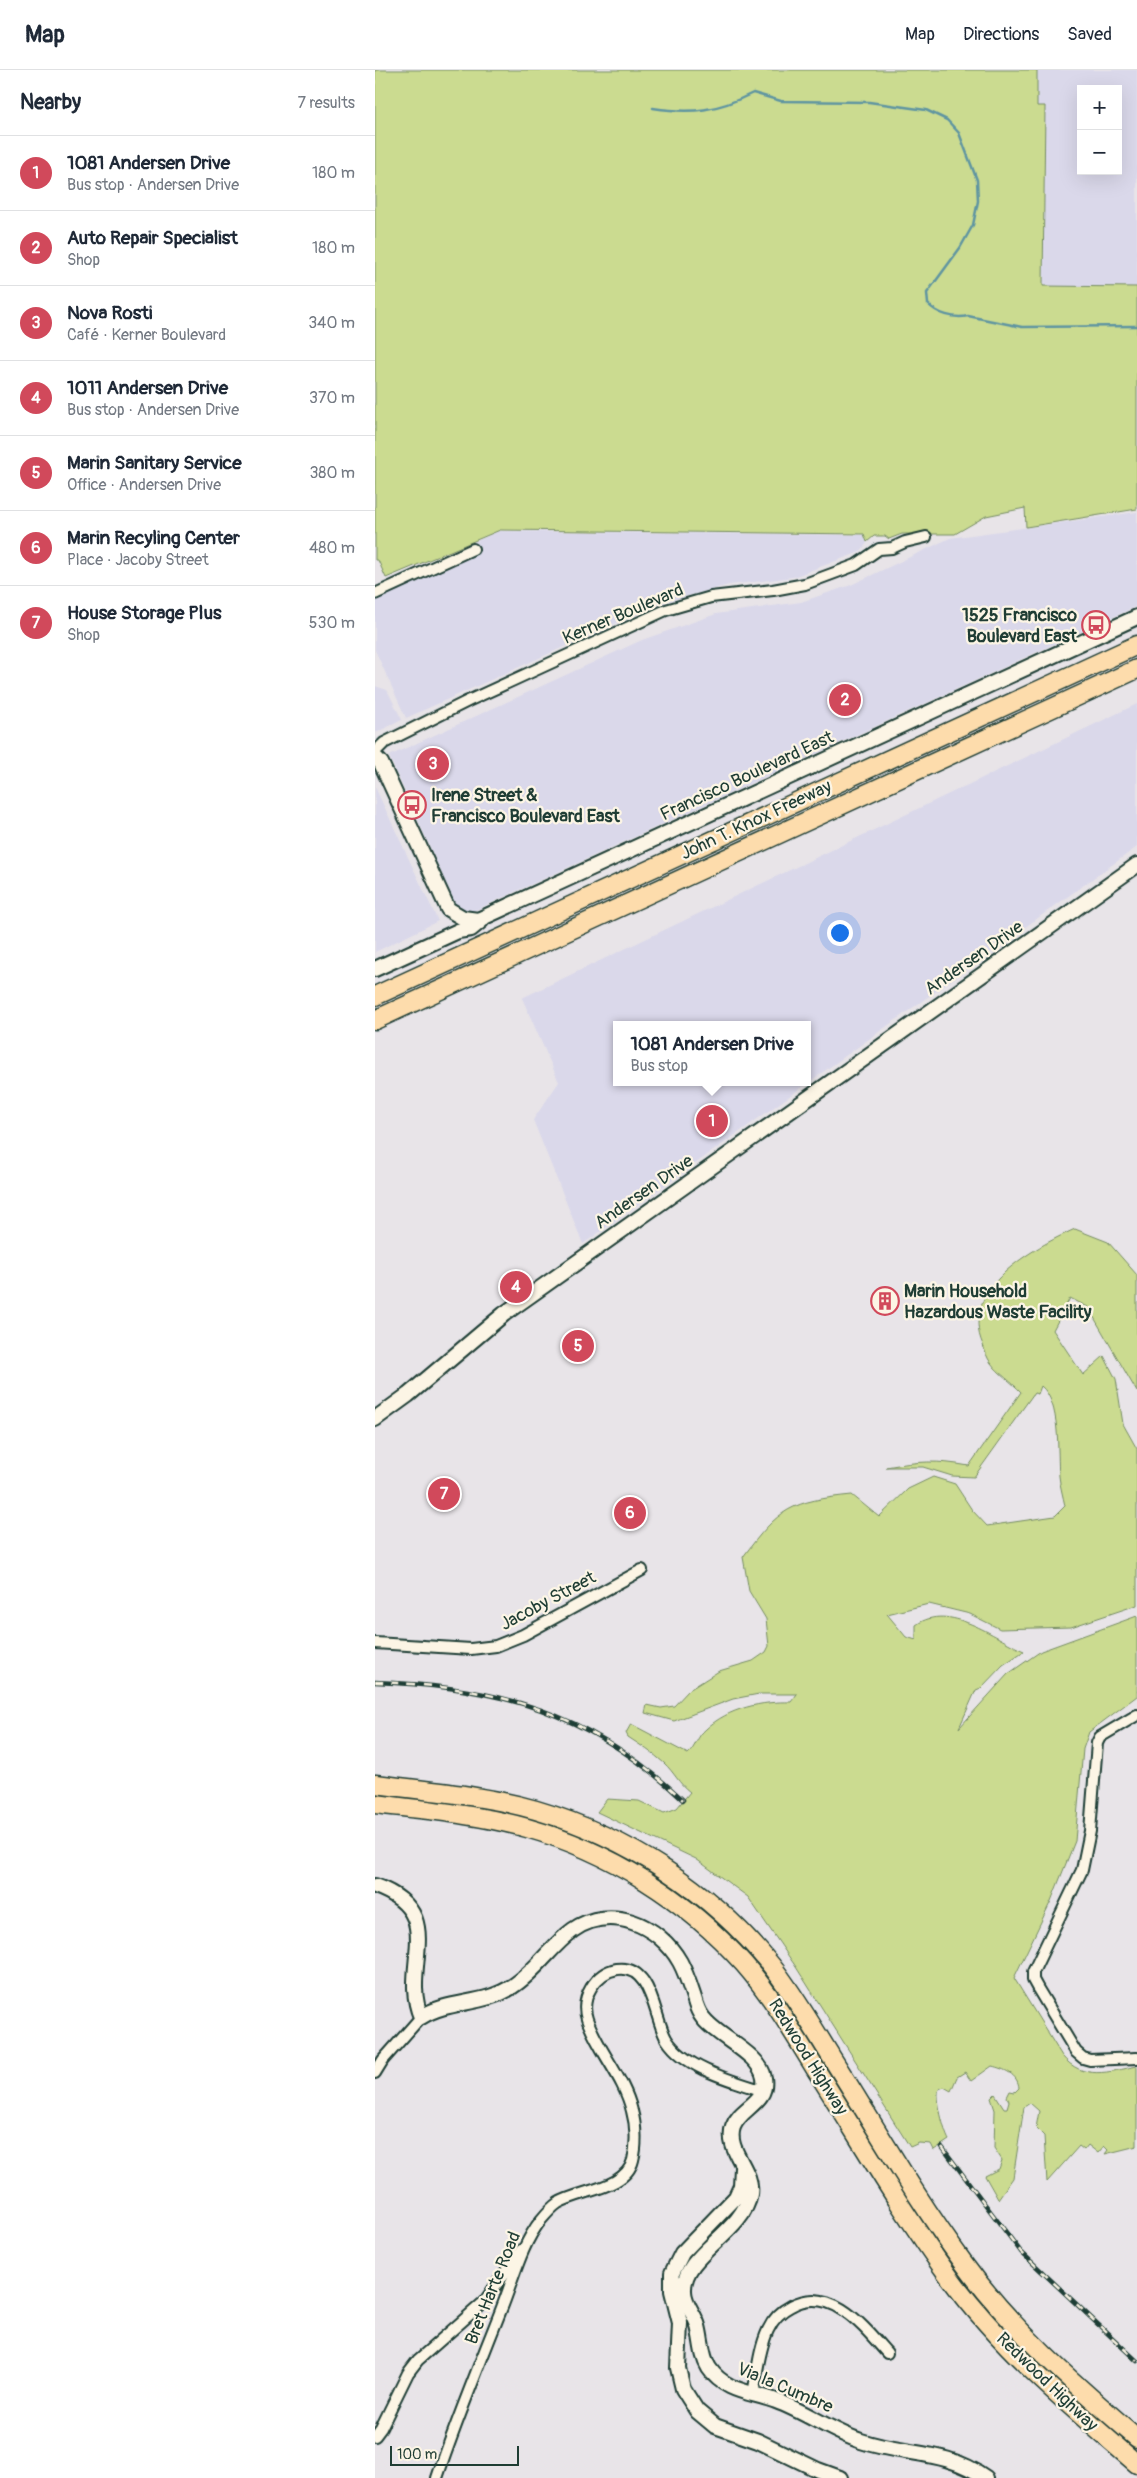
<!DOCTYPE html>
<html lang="en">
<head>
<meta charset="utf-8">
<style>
  :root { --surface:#fff; --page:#f2f2f3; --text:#1f2937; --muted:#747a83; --line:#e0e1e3; --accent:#d1495b }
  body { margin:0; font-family:Pangolin,sans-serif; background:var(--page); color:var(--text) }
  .controls { position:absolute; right:15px; top:15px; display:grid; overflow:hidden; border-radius:0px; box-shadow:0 5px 20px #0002 }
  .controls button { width:45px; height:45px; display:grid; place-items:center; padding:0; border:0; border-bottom:1px solid var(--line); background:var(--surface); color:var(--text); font:25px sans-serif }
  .scale { position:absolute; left:15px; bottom:12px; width:129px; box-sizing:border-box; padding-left:5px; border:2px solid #1f3d34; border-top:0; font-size:14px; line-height:18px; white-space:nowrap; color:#1f3d34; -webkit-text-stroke:4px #fcf5e5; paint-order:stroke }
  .you { position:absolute; left:464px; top:862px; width:18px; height:18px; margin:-12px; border:4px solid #fff; border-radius:50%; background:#1a73e8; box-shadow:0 0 0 8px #1a73e833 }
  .badge { display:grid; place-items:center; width:32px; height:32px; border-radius:50%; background:var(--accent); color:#fff; font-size:16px; font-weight:700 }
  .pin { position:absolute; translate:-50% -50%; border:2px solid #fff; box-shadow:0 1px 5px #0006 }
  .popup { position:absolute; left:238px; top:951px; width:198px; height:65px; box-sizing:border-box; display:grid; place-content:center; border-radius:0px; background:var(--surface); filter:drop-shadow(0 1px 4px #0005); font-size:16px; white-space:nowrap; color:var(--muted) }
  .popup b { font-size:19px; color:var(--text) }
  .popup::after { content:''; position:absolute; left:50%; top:100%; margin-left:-10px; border:10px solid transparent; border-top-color:var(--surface) }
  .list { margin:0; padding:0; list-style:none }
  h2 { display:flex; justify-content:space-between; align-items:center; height:65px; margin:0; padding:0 20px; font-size:21px }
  h2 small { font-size:16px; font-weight:400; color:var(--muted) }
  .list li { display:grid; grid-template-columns:32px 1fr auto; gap:15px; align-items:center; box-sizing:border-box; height:75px; padding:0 20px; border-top:1px solid var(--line) }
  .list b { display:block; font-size:19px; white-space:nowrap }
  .list p { margin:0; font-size:16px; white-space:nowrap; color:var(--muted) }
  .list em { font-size:16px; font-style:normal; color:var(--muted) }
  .map { position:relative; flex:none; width:762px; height:2408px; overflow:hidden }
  header { display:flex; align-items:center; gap:30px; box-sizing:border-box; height:70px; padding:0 25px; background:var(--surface); border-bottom:1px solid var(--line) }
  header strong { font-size:24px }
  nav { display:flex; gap:28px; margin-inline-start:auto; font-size:18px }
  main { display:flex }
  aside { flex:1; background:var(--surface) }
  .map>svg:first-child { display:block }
</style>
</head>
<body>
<header>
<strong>Map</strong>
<nav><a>Map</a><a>Directions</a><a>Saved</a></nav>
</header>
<main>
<aside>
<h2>Nearby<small>7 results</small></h2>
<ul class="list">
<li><span class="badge">1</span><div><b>1081 Andersen Drive</b><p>Bus stop · Andersen Drive</p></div><em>180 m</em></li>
<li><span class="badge">2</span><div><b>Auto Repair Specialist</b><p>Shop</p></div><em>180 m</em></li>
<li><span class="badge">3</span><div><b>Nova Rosti</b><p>Café · Kerner Boulevard</p></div><em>340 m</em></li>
<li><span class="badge">4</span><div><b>1011 Andersen Drive</b><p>Bus stop · Andersen Drive</p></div><em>370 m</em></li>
<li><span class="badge">5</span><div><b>Marin Sanitary Service</b><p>Office · Andersen Drive</p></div><em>380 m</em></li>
<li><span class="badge">6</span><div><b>Marin Recyling Center</b><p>Place · Jacoby Street</p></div><em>480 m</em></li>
<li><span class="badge">7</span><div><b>House Storage Plus</b><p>Shop</p></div><em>530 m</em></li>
</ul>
</aside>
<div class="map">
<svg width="762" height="2408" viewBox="0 0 762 2408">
  <rect width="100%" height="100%" fill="#e8e4e8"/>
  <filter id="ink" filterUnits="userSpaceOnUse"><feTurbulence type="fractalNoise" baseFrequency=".02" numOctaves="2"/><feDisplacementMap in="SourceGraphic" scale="10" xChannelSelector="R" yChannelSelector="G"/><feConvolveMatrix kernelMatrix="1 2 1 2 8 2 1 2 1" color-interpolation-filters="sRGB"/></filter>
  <g filter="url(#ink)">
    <g fill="#dad8ea" fill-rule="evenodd">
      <path d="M662,0h100v217h-94l2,-180 -8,-1zM706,19h37v82h-37z"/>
      <path d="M762,442v94l-668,307 -12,-6 -68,-151 253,-116 74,-26 85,-12 50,-17 99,-47z"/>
      <path d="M123,461l366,4 3,8 -7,9 -67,25 -64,8 -68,18 -255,115 -31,-68v-62z"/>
      <path d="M0,616l12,4 15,30 -27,13z"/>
      <path d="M762,634v143l-554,397 -50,-124 26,-38 -37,-84zM242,955h190v57h-190z"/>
      <path d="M0,717l63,134 -63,31z"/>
    </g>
    <g fill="#cbdb90" stroke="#758c62">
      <path d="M0,0h662v36h8l-2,180 94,1v222l-111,18 -1,-19 -39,8 -31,18h-53l-13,5 -4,-3h-11l-7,6 -3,-8 -364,-4 -114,48 -8,-18h-3z"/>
      <path d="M700,1159l33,13 29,33v117l-49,-85 -18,-9 -17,32 30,45 21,-19 12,23 7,45 14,25v156l-66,22 -71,2 -30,-15 -41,-10 -42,10 19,23 10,3v-15c33,-24 78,13 108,26l-21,14 -22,23 -5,2 -17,38 49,-54 33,-23 96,-35v80l-48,36 -6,17 -8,92 -24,60 -37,77 48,78c21,25 47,16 75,10v80l-32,8 3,-4 -4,-4 -6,7 -10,-8 -4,5 -5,-4 -32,36 -3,-46 -8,-8 3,-17 -9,-8 -6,4 -11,71 -15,21 -13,-23 14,-7 3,-9 -8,-12 1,-38 -4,-12 4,-4 9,14h3l2,-7 -2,-4 3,-6 5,1 4,-4c-1,-14 -15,-19 -27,-22l-21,15 -6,-9 -8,5 -6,14 -7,-4 -5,2c-4,7 5,43 10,51l-15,10 -3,-6 -12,-1 -9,4 -114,-180 -48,-70 -52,-38 -99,-47 10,-13 32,2 25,12 13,-5 13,-16c-11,-8 -16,-20 -26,-29 -11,-10 -24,-18 -36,-26l-2,-4 5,-9 57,30c8,-7 9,-18 18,-25 22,-21 57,-28 85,-27l6,-8h-38l-26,5 -59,22 -29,-8 2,-8 14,3 13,-2 15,-16 30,-19 34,-10 13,-9 3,-6 -3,-27 -17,-28 -6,-34c36,-49 48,-56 109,-62l27,22 29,-28 25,-12 22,7 17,26 15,16 68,-10 10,-10c-2,-10 -5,-20 -6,-30 -2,-24 2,-74 -18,-90l-3,8 -4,-1 -60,84 -22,-1 -29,-9h-37c34,-6 50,-7 83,-1l52,-74c-9,-10 -22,-18 -30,-29 -4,-5 -6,-12 -8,-18 -25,-56 50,-97 92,-116z"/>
    </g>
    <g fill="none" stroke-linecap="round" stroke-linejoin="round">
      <path stroke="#5f95a1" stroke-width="2.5" d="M278,38c39,6 64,3 100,-15l28,8 88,1 57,8 21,10 12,13 18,47 1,21 -5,24 -13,23 -33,45 1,11c9,10 26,15 40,12l54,11 115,-1"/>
      <defs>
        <g id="street">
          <path d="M0,524l98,-45"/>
          <path d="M0,682l9,-9 84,-42 198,-91 45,-13 62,-7 32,-6 51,-19 23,-16 13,-1 13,-6 21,-5"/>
          <path d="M0,1573l96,6 25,-3 27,-11 119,-65"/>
          <path d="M762,1645l-37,22 -3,6 -7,88 -8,39 -49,102v8l5,9 38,63 7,6 7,2 47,-2"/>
          <path d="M0,2003l8,-13 38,-43"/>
          <path d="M378,2324c4,-20 6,-45 15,-64 5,-11 13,-19 23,-24 40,-22 73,21 96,47"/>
          <path d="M0,2366l6,-8 27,-55 10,-13 66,-58 37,-52"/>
          <path d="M62,2408c19,-57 42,-112 64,-168 12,-29 20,-65 40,-90 5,-6 11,-13 17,-17 22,-13 68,-14 75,-43 4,-15 3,-35 -1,-49 -8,-34 -34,-60 -45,-92 -7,-21 8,-46 30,-50 36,-5 37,51 50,71 19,29 66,41 97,51"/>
        </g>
        <g id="secondary">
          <path d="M0,687l6,6 67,146 15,9 15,2 659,-303"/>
          <path d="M0,899l83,-38 13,-2 11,-9"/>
          <path d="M0,1349l33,-24 96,-81 633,-449"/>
          <path d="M0,1816c75,27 24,80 46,131 29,-18 63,-11 92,-31 23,-15 38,-40 60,-56 37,-26 86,-6 107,32 6,11 10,24 14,36 2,7 4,14 9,20 15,20 57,35 61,60 4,25 -24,29 -31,49 -8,24 21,43 17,67 -7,39 -68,60 -66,97 0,13 11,23 14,35 4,15 3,29 11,42 16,24 43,24 67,33 30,11 55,30 85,40 44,15 84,8 125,37"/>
          <path d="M367,2098l-1,18 -5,11 -54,56 -10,20v18l8,32 -2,45 5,21 14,22 18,15 43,15 60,29 22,8"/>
        </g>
        <g id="highway">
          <path d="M0,926l762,-351"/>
          <path d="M0,950l762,-351"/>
          <path d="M0,1714c54,7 109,11 161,26 92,27 175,81 235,155 23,29 41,61 61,93 43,68 83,139 131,204 49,68 111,122 174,176"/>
          <path d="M0,1734c51,6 102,10 152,24 82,23 159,71 217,136 29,33 51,72 74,109 43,68 84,139 132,205 53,72 120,128 187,186"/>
        </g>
      </defs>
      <use href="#street" stroke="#1f3d34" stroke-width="14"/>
      <use href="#secondary" stroke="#1f3d34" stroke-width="18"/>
      <use href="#highway" stroke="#1f3d34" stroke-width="21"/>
      <use href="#street" stroke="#fcf5e5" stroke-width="10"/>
      <use href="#secondary" stroke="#fcf5e5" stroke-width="14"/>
      <use href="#highway" stroke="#fddcac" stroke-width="18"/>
      <defs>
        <g id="rail">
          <path d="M0,1612c123,4 217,31 308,118"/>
          <path d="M567,2077l79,105 116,109"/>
        </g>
      </defs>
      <use href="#rail" stroke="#1f3d34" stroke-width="4.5"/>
      <use href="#rail" stroke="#fcf5e5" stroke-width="2.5" stroke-dasharray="8" stroke-linecap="butt"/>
    </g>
  </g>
  <defs>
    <symbol id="bus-ring" viewBox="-11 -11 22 22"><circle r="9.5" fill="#fcf5e5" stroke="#d1495b" stroke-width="1.5"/><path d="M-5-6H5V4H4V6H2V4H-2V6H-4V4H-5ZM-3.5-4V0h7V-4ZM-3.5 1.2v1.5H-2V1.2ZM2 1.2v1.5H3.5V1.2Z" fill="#d1495b"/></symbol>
    <symbol id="building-ring" viewBox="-11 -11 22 22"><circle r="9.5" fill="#fcf5e5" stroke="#d1495b" stroke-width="1.5"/><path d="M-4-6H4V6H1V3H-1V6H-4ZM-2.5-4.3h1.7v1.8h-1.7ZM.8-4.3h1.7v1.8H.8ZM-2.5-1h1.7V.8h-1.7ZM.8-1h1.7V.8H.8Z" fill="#d1495b"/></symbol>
  </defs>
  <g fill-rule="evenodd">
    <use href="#bus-ring" x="705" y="539" width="32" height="32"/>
    <use href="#bus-ring" x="21" y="719" width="32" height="32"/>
    <use href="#building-ring" x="494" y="1215" width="32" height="32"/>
  </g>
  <g text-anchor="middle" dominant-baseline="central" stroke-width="4.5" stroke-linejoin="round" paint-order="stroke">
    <g font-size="18" fill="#1f3d34" stroke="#fcf5e5">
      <text transform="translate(248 544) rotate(-23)">Kerner Boulevard</text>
      <text transform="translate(372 706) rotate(-25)">Francisco Boulevard East</text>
      <text transform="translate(381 750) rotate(-25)">John T. Knox Freeway</text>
      <text transform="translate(599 888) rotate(-35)">Andersen Drive</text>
      <text transform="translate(269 1122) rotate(-35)">Andersen Drive</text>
      <text transform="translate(173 1531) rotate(-28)">Jacoby Street</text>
      <text transform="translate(433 1987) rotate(58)">Redwood Highway</text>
      <text transform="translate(118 2218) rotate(-68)">Bret Harte Road</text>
      <text transform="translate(672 2312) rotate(44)">Redwood Highway</text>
      <text transform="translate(410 2318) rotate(23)">Via la Cumbre</text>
    </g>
    <g font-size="18" font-weight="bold" fill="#1f3d34" stroke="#fcf5e5" text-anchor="start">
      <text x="702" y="545" text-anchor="end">1525 Francisco<tspan x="702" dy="21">Boulevard East</tspan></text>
      <text x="56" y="725">Irene Street &amp;<tspan x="56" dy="21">Francisco Boulevard East</tspan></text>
      <text x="529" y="1221">Marin Household<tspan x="529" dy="21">Hazardous Waste Facility</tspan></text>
    </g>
  </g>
</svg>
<div class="controls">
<button>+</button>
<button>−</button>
</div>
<div class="scale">100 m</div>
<div class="you"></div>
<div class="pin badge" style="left:337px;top:1051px">1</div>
<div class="popup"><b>1081 Andersen Drive</b>Bus stop</div>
<div class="pin badge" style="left:470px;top:630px">2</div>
<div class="pin badge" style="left:58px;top:694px">3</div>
<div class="pin badge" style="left:141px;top:1217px">4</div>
<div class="pin badge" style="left:203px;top:1276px">5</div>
<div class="pin badge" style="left:255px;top:1443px">6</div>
<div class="pin badge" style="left:69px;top:1424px">7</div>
</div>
</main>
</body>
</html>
